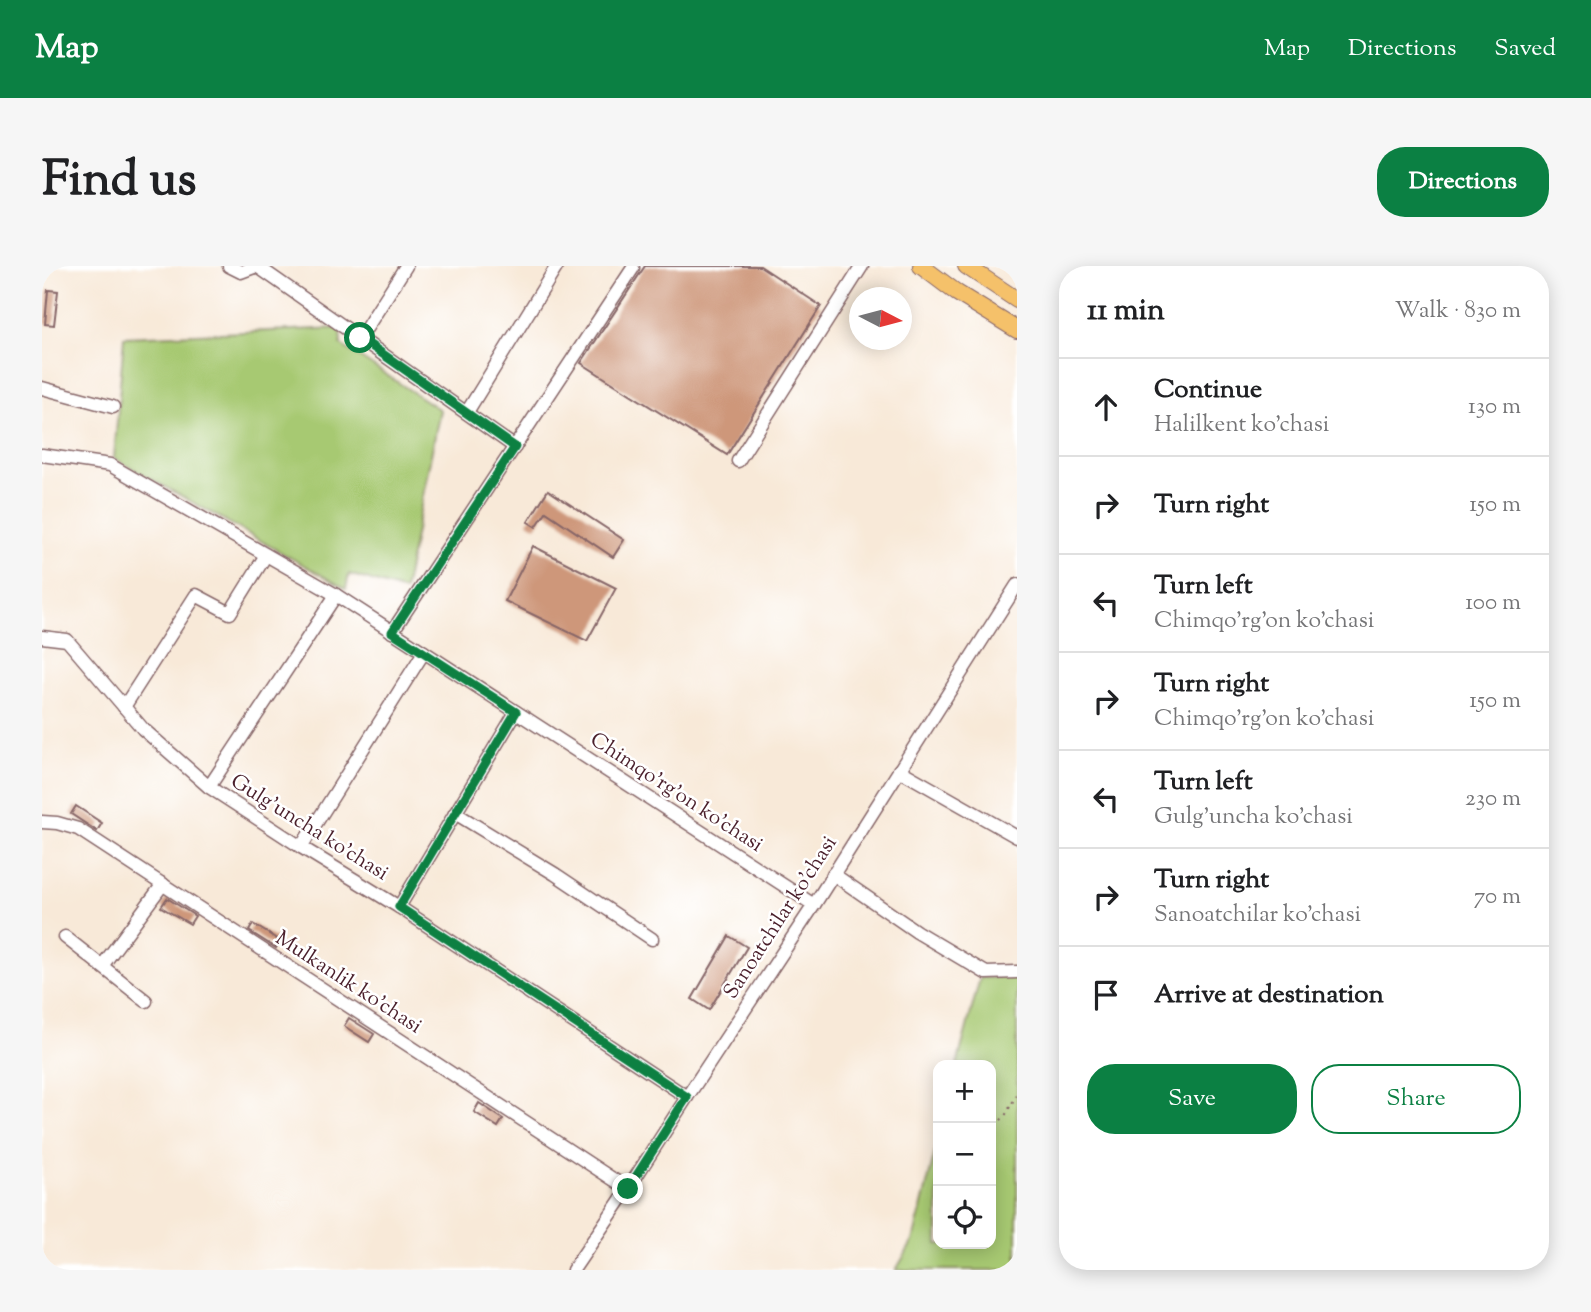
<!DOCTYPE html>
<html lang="en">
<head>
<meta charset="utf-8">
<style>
  :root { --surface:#fff; --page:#f6f6f6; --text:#202124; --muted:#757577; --line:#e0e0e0; --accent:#0b8043 }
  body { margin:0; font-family:"Sorts Mill Goudy",serif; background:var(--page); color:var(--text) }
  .controls { position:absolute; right:21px; bottom:21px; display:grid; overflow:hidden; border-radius:14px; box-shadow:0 4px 18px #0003 }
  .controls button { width:63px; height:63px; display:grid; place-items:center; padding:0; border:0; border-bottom:2px solid var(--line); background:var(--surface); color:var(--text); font:35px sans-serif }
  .compass { position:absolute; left:807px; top:21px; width:63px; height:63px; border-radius:50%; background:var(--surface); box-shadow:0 4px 18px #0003; rotate:96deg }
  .stop { position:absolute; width:21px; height:21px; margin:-16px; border:5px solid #0b8043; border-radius:50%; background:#fff }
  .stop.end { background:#0b8043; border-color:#fff; box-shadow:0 2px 7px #0008 }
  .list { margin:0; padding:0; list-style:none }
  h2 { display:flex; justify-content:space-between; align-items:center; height:91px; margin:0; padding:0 28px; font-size:30px }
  h2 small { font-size:23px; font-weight:400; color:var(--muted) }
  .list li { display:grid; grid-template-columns:46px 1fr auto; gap:21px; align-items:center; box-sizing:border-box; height:98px; padding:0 28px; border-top:2px solid var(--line) }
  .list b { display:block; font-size:26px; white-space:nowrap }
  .list p { margin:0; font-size:23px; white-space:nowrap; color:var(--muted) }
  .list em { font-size:23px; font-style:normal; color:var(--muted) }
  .actions { display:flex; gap:14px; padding:21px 28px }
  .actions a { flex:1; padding:16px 0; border:2px solid var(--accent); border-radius:28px; text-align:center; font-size:24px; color:var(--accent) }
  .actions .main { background:var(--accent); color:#fff }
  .icon { flex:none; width:38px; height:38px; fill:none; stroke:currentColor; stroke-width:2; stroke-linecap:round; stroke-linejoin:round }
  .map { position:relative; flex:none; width:975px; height:1004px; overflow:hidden; border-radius:28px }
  header { display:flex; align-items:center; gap:42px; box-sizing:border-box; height:98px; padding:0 35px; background:var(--accent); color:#fff }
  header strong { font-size:33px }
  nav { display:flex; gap:38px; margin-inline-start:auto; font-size:24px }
  .intro { display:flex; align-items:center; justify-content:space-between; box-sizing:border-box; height:168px; padding:0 42px }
  h1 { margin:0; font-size:49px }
  .button { padding:18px 32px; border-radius:28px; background:var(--accent); color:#fff; font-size:24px; font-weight:700 }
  main { display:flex; gap:42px; padding:0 42px }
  aside { flex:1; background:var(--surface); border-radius:28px; box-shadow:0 4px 18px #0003 }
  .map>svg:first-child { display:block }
</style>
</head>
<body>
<header>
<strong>Map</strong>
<nav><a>Map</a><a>Directions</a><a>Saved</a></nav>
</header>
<div class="intro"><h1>Find us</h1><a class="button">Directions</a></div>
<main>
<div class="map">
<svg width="975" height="1004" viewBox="0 0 975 1004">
  <rect width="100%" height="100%" fill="#fff"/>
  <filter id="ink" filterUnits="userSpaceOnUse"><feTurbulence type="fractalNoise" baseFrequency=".0143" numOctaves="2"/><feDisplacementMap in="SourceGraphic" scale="14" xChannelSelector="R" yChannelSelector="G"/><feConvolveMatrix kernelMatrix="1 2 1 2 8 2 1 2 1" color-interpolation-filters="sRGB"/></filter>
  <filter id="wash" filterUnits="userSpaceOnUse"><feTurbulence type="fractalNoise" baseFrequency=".00686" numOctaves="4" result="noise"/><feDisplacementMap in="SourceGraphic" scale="28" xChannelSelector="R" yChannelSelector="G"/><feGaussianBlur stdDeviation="1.57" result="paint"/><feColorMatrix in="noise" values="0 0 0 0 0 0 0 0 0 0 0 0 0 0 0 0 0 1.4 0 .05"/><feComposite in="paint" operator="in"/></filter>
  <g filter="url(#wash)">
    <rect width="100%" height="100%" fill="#f8e9d8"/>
    <g fill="#a7c972" stroke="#78744e" stroke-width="2">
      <path d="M298,62l1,17 99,65 -36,181 -55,-17 -3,15 -232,-131 10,-121z"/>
      <path d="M975,711v293h-121l17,-29 25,-100v103h53v-179h-34l23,-87z"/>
    </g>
    <g id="blocks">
      <g fill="#ce977a">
        <path d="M603,0h115l61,40 -94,149 -146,-92z"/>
        <path d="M6,24l10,1 -4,34 -9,-1z"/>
        <path d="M506,224l76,50 -11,17 -67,-45 -10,15 -8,-5z"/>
        <path d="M491,280l83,42 -29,53 -82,-40z"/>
        <path d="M34,540l26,17 -5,8 -26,-17z"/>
        <path d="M125,632l28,18 -5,8 -29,-17z"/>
        <path d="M211,658l27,17 -4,7 -27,-17z"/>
        <path d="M687,670l18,11 -38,63 -17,-11z"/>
        <path d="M307,752l25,16 -5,8 -25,-16z"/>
        <path d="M437,837l24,16 -5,8 -24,-15z"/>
      </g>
    </g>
  </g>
  <g filter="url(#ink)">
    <use href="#blocks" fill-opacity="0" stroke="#876668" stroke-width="2"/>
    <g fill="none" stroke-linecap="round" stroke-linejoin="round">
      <defs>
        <g id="minor">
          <path d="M187,0l12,6 16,-6"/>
          <path d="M215,0l258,181"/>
          <path d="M318,72l46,-72"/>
          <path d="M0,122l71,19"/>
          <path d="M425,146l90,-146"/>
          <path d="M0,189l68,10 226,130 478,310"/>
          <path d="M696,195l124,-195"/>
          <path d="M350,366l241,-364"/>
          <path d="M0,371l25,3 76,89 66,58 92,60 98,60 288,190"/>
          <path d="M82,441l72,-112 34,18 36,-58"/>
          <path d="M857,504l118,67"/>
          <path d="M167,521l127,-192"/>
          <path d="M413,547l100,61 97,65"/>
          <path d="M0,556l15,1 21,6 550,360"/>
          <path d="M259,581l123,-195"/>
          <path d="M791,608l84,58 69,41 31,-1"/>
          <path d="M357,641l117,-195"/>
          <path d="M23,671l81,64"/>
          <path d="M60,700l61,-82"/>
          <path d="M531,1004l55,-81 59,-92 127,-192 203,-320"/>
        </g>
        <g id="major">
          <path d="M879,0l36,27 60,37"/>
          <path d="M924,0l51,34"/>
        </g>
      </defs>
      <use href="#minor" stroke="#876668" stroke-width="15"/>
      <use href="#major" stroke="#876668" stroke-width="18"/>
      <path stroke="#876668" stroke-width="2" stroke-dasharray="2 5" stroke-linecap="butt" d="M949,864l14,-14 12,-22"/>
      <use href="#minor" stroke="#fff" stroke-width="12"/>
      <use href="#major" stroke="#f5c16b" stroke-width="16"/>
    </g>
  </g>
  <g fill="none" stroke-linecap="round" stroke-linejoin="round" filter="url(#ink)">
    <path stroke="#0b8043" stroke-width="9" d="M318,72l155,109 -123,185 124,80 -117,195 288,190 -59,92"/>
  </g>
  <g text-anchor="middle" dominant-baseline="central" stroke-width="5" stroke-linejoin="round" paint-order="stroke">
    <g font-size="21" fill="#4a1f2b" stroke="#fff">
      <text transform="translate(634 527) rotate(33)">Chimqo'rg'on ko'chasi</text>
      <text transform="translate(267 562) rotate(32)">Gulg'uncha ko'chasi</text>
      <text transform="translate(739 652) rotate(-57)">Sanoatchilar ko'chasi</text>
      <text transform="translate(306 717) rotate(33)">Mulkanlik ko'chasi</text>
    </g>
  </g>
</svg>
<div class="controls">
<button>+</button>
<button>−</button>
<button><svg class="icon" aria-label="locate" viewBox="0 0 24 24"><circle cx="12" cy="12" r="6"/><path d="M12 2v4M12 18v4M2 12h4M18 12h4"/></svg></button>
</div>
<svg class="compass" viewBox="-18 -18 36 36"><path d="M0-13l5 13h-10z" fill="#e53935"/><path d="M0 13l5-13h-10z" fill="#757577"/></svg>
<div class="stop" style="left:318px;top:72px"></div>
<div class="stop end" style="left:586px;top:923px"></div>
</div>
<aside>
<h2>11 min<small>Walk · 830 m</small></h2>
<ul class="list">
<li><svg class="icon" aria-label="ahead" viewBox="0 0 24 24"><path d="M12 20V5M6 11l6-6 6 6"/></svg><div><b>Continue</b><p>Halilkent ko'chasi</p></div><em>130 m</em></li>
<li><svg class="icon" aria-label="right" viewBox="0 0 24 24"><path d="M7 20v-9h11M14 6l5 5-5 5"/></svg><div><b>Turn right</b></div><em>150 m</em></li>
<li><svg class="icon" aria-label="left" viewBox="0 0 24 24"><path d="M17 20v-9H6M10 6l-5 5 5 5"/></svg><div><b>Turn left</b><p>Chimqo'rg'on ko'chasi</p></div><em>100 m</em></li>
<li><svg class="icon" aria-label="right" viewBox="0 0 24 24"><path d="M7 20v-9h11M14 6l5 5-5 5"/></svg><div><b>Turn right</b><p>Chimqo'rg'on ko'chasi</p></div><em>150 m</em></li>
<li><svg class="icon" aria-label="left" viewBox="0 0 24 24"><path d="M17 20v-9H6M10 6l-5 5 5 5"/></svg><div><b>Turn left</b><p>Gulg'uncha ko'chasi</p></div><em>230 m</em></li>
<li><svg class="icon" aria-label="right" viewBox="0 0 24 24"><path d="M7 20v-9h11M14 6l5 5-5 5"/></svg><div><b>Turn right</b><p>Sanoatchilar ko'chasi</p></div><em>70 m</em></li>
<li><svg class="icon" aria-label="arrive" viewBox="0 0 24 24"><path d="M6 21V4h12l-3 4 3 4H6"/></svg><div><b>Arrive at destination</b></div></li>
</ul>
<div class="actions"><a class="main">Save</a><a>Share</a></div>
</aside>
</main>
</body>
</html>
